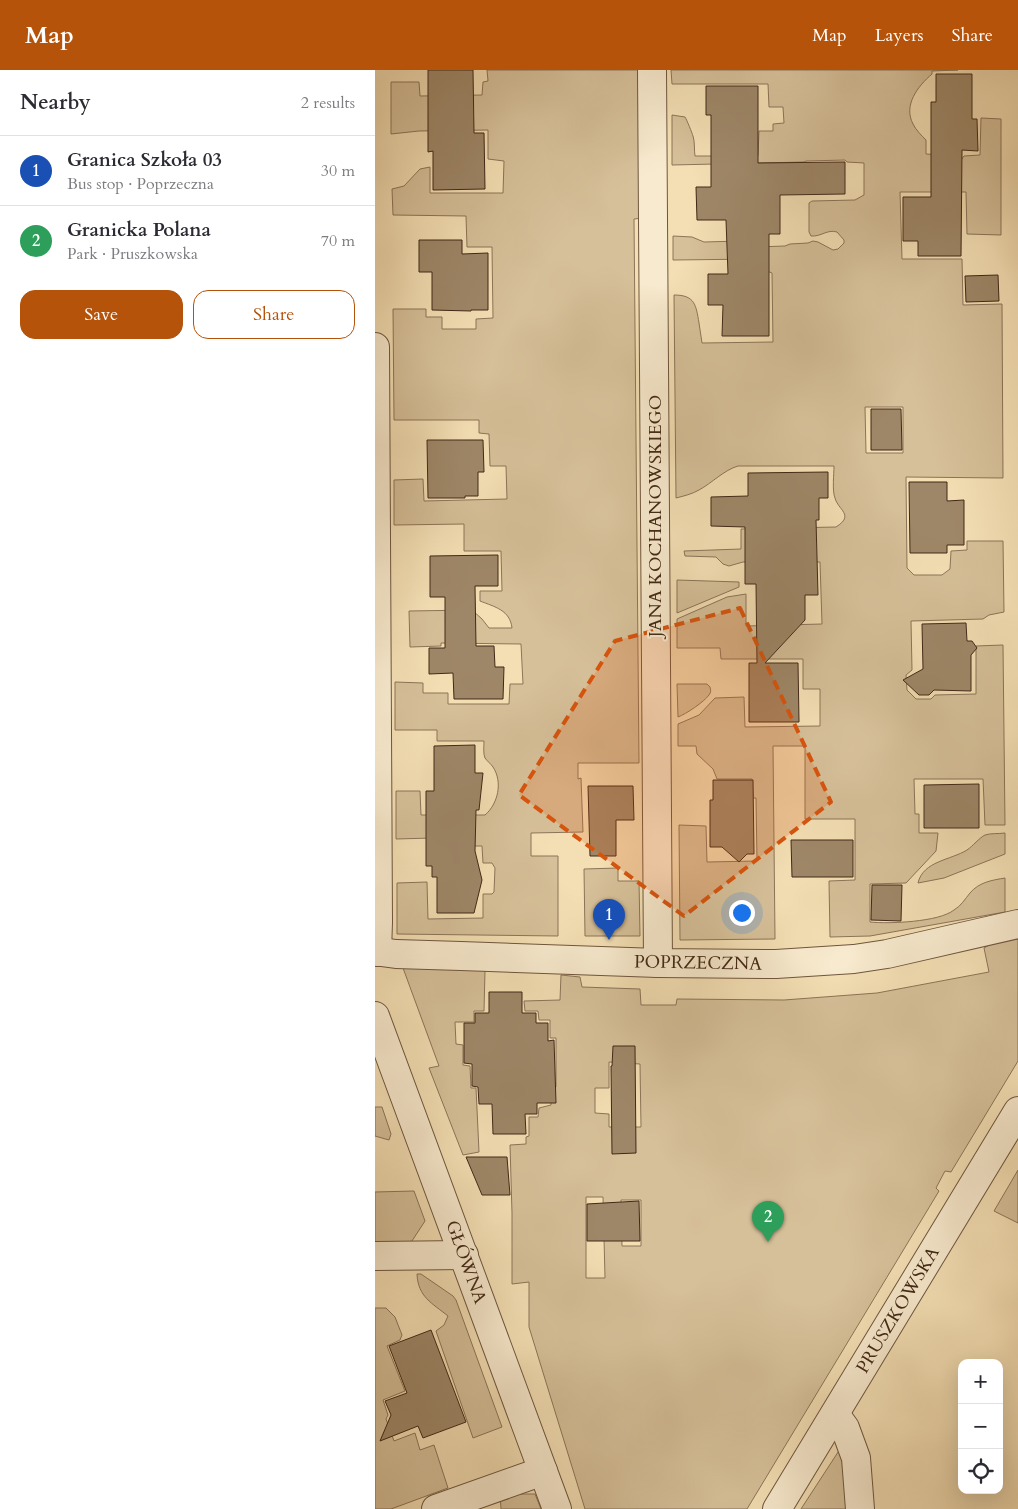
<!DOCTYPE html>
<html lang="en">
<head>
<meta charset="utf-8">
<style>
  :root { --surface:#fff; --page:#f7f7f7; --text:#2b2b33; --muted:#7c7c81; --line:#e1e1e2; --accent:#b45309 }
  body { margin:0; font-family:Cardo,serif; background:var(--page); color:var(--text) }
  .controls { position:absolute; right:15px; bottom:15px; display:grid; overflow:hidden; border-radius:10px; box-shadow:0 5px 20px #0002 }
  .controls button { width:45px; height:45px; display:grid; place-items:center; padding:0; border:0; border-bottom:1px solid var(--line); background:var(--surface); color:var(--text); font:25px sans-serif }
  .you { position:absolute; left:366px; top:842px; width:18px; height:18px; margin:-12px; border:4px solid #fff; border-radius:50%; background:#1a73e8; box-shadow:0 0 0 8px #1a73e833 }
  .badge { display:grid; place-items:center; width:32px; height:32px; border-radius:50%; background:var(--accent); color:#fff; font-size:16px; font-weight:700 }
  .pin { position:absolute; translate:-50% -41px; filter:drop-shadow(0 1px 2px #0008) }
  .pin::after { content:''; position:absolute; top:26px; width:18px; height:15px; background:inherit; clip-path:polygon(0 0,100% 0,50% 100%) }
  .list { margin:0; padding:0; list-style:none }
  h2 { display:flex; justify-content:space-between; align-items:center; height:65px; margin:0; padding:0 20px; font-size:21px }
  h2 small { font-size:16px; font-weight:400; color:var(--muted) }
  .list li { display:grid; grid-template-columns:32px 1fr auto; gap:15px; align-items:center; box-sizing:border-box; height:70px; padding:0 20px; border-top:1px solid var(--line) }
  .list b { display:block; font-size:19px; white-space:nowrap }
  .list p { margin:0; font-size:16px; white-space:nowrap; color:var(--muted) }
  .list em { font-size:16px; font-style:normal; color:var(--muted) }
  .actions { display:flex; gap:10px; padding:15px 20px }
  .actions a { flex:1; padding:11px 0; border:1px solid var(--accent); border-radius:15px; text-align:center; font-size:18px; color:var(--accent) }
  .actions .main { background:var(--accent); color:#fff }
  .icon { flex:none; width:28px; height:28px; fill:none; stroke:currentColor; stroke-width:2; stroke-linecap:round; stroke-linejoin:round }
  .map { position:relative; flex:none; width:643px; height:1439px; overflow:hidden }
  header { display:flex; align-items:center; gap:30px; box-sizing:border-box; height:70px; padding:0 25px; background:var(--accent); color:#fff }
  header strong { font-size:24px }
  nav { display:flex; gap:28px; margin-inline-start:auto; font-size:18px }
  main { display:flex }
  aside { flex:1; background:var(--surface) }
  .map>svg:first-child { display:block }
</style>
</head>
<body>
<header>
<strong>Map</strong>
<nav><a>Map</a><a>Layers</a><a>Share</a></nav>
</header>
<main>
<aside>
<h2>Nearby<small>2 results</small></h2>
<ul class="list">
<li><span class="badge" style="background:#1a4fb4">1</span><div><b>Granica Szkoła 03</b><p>Bus stop · Poprzeczna</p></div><em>30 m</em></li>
<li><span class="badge" style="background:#2e9e5b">2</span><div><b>Granicka Polana</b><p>Park · Pruszkowska</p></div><em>70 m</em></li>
</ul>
<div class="actions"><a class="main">Save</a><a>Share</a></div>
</aside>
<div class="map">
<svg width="643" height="1439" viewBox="0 0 643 1439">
  <rect width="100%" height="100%" fill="#f4dfb4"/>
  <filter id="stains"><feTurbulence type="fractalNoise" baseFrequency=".004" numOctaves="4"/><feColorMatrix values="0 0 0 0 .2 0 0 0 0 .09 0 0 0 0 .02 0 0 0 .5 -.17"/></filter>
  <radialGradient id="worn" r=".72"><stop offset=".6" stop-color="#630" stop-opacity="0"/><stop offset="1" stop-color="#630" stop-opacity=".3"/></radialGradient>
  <g fill="#d6c099" stroke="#8c7458" fill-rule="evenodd">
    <path d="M112,0h155l1,148 -9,1 5,544h-61v16l3,-1 2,54 -52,1v23h27v80l-161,-2v-51l30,-1 1,37 55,-1v-24h9l2,-2 1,-24 -3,-5h-9l-1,-17h-49l-1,-8 -36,1v-48h24l1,24h64c13,-11 18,-33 8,-48 -2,-3 -6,-6 -8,-9 -2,-4 -1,-12 -1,-17h-47v-11h-42v-48l28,1v10h25v11h61l1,-20h13l-2,-40 -80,-1v3l-31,1 -1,-36 63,-1 10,9 7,9h23c-2,-18 -17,-21 -32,-27v-10h22l-1,-40h-37v-27l-70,1v-45l29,-1 1,22 83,-2 -1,-33h-16l-1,-32 -10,-1v-13h-85l-1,-111h33v8h16v12h34v-10l17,-1 -1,-71h-25l-1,-31 -73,-1 -1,-26 12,-3 16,-17 10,-2v26h73l1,-32 -16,-2v-29l-69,1 -28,3v-52h28l1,14 62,-1 1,-13 5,-1z"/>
    <path d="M296,0h287l-26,1v3c-14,12 -29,31 -19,50 3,6 8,11 13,16v14l17,1 18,5 3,-4 16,-1 1,-37 20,1v116l-34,-1 -1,-42h-66l2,67h60l1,46 39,-1 1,174 -97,-1 1,91 7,7h28l8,-6 1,-18 16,-1v-9h36l1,71 -15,3 -6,4 -72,2 1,49 -6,5 1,15 9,9h15l4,-4 41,-1v-48l27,-1 2,180h-20l-2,-46h-69l1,35h4v19h19l-2,18 -30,32 -36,1v38c19,2 69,0 84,-12 7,-4 11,-11 16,-17 9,-11 23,-13 35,-15v34l-135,24 -40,1 -1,-56 26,-1v-61h-50v-73h-32l2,193 -95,1 -1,-115 27,1 1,36 50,-1 -1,-63h-3l-1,-19h-35l-4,-10 -16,-15 -1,-8h-18v-22l21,-9 16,-17 29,-1 1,30 75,-1v-37h-17v-30h-82l-1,-11h-43v-29l50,-22 19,-3v32l76,-2 -2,-62h-77l-14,4 -6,-2 -7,-7 -31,-1 -1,-5 57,-2v-20l95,-2c19,-12 2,-17 -1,-29 -3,-7 -1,-24 -1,-32h-96c-14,4 -26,17 -39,24 -7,4 -15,6 -23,8l-2,-203c21,0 22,10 25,28 1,7 2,13 3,20l71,-1 -1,-69 -5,-2 -9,-12 -85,1v-24l19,1 12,5 36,-1 16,6 29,-1 5,-2 18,-1 5,-2 5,1 15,8 5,-1 6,-6v-3l-7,-8c-10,-3 -16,5 -26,4l-2,-4v-29l3,-2 43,-1 9,-5v-32l-17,-1 -2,-2 -39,1 -2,1 -132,3v-50l13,2c2,3 7,16 8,19 2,6 1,14 2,20h63l1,-25h14v-7l11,-1 -1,-16h-14l-1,-23h-96zM490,337h38v46h-37z"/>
    <path d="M302,510l62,2v5l-62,26z"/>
    <path d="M302,614h30l3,3c1,4 1,5 -1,8 -5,7 -23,19 -31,22z"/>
    <path d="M630,763v21l-61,24 -26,5c5,-22 33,-23 49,-33 6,-4 12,-12 18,-15 6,-2 13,-1 20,-2z"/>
    <path d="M243,798v13h21l1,55h-55l-1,-67z"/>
    <path d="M643,863v128l-67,111 -6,-1 -9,17 3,3 -192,318h-162l-56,-182v-45l-17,2v-71l-2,-68 16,-1v-7l3,-1v-19h9l1,-9 12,-3v-17l5,-1v-49h-6v-18h-11l-1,-9h-13l-1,-10 36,-1 1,-25 19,2 2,10 58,2 1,16h35l1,-6 107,1 93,-7 112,-21 -5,-24 23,-13zM234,992l31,2 1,63h-32v-13l-14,-1v-25h14zM211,1127h17l2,81h-19zM246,1130h20v46h-19z"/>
    <path d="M28,898l82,2 -1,41h-10v11h-19l1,22 7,1v20l7,1 1,22h5l3,64 -16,3 -34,-87 10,-2z"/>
    <path d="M0,1037h7l9,27 -2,6 -14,-4z"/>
    <path d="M643,1100v53l-24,-12z"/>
    <path d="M39,1121l11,30 -15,23h-35v-52z"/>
    <path d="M42,1204h4l32,22 3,4 46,127 -29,11 -37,-107 8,-6 4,-9c-16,-13 -30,-19 -31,-42z"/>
    <path d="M0,1238h11l9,9 7,18 -2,5 -13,6 18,45 -22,9 5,15 -2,4 8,22 21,-8 5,17 14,-5 14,43 -57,21h-16z"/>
    <path d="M467,1376l8,63h-49z"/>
    <path d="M125,1424h35l6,15h-40z"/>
  </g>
  <g fill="#9e8768" stroke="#412816">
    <path d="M53,0h45l1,63h10l1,56 -52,1v-39l-5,1z"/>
    <path d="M561,4h36v45h5l1,32 -16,-1 -1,106h-43v-15h-15v-44h28v-95h5z"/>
    <path d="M331,16h52v77l87,-1v32l-65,1v39h-11v102h-47l1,-31h-15v-31h20l-2,-54h-29l-1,-33h15v-72h-5z"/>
    <path d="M44,170h43v14l26,-1v57h-17v1l-39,-1v-38h-13z"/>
    <path d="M623,205l1,26 -33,1 -1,-26z"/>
    <path d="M496,339h30l1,41h-31z"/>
    <path d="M52,370h56l1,32h-6v24h-13v2h-37z"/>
    <path d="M453,402v26h-9v22h-3l2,75h-13v25l-40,43h33l1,59h-50v-59h8l-1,-79h-11v-57l-34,-1v-29l37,-1v-23z"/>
    <path d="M534,412h38v19l17,-1v45h-17v8h-37z"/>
    <path d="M123,485v31h-23l1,60h18l1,21h9l-1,32h-49l-1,-26 -24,1v-26h16v-51h-15v-41z"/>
    <path d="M591,553l1,18h5l5,7 -6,7v36l-37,-1 -5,5h-10l-16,-15 20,-11 -1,-45z"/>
    <path d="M100,675v28h8l-4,37h-3l-1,41 7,29 -8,33h-37v-36h-5v-11h-6v-75h8v-45z"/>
    <path d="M338,710h40l1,74h-7l-8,8 -17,-15h-12v-47h3z"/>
    <path d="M604,714v44h-55v-43z"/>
    <path d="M213,716h45l1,34h-18v36h-26z"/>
    <path d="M416,770h62v37h-61z"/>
    <path d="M497,815h30l-1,36 -30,-1z"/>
    <path d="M114,922h33v21h14v10h12v18l6,-1 2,63h-19v11h-12l1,20h-33l-1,-30h-13l-1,-17 -6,-1v-22l-8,-1v-40h11v-10h14z"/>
    <path d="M238,976h22l1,107 -24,1 -1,-88h1z"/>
    <path d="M91,1087h41l3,38h-28z"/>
    <path d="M264,1131l1,40h-53v-37z"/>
    <path d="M56,1260l35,92 -43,16 -5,-12 -38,15 11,-26 -6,-14 22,-8 -18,-47z"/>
  </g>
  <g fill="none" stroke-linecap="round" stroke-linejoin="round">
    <defs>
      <g id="minor">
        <path d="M277,0l6,893"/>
        <path d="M0,277l3,575 -1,30"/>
        <path d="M0,881l21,3 65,2 197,7 118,1 78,-5 33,-5 131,-30"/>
        <path d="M0,946l182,493"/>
        <path d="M0,1186l89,-1"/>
        <path d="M460,1344l10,14 11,30 4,51"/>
        <path d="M61,1439l107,-38"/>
        <path d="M402,1439l241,-398"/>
      </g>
    </defs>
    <use href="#minor" stroke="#6e563e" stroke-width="30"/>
    <use href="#minor" stroke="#f8eace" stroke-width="28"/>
  </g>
  <path fill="#d7540d" fill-opacity="0.2" stroke="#d7540d" stroke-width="4" stroke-dasharray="10 6" stroke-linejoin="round" d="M365,538l91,194 -147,114 -165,-121 96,-154z"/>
  <g text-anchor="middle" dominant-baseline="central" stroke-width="4" stroke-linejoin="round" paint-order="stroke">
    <g font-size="18" fill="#412816" stroke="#f8eace">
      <text transform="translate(280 446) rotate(-90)">JANA KOCHANOWSKIEGO</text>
      <text transform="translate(323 893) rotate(1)">POPRZECZNA</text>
      <text transform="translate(91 1192) rotate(70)">GŁÓWNA</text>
      <text transform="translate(523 1240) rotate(-59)">PRUSZKOWSKA</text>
    </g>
  </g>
  <rect width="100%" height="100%" filter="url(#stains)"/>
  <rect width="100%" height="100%" fill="url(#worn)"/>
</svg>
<div class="controls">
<button>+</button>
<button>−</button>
<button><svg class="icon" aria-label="locate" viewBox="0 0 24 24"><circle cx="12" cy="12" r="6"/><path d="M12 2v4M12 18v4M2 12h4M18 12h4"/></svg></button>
</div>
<div class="you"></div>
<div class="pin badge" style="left:234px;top:870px;background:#1a4fb4">1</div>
<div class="pin badge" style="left:393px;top:1172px;background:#2e9e5b">2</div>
</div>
</main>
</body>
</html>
